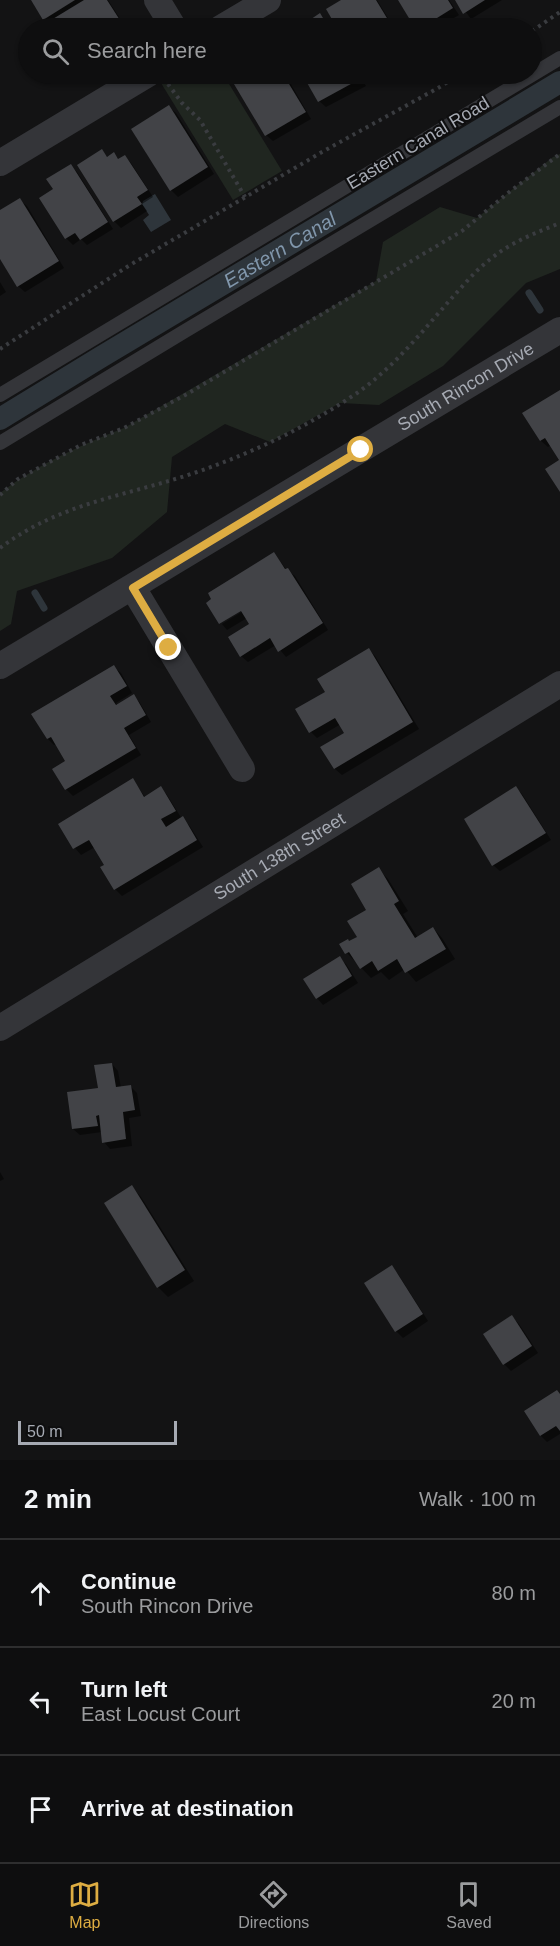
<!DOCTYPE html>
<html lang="en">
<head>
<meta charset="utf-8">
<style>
  :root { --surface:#0e0e0f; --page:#171718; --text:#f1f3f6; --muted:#9b9c9e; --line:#2e2e2f; --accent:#dead42 }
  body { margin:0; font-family:Arial,sans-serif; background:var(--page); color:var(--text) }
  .scale { position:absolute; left:18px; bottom:15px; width:159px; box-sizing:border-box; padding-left:6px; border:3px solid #a6aab3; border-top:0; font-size:16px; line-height:21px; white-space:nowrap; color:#a6aab3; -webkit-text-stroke:4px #0e0e0f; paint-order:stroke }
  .stop { position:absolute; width:18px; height:18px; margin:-14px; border:4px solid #dead42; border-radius:50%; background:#fff }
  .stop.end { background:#dead42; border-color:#fff; box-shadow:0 2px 6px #0008 }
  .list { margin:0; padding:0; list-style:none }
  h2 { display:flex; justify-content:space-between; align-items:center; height:78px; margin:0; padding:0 24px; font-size:26px }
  h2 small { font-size:20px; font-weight:400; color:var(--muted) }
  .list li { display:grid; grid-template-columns:39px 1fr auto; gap:18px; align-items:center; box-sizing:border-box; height:108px; padding:0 24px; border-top:2px solid var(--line) }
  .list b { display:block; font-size:22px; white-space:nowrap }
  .list p { margin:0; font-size:20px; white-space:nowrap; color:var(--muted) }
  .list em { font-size:20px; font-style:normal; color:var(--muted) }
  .icon { flex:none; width:33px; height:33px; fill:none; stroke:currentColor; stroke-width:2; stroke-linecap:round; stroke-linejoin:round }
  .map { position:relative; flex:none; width:560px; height:1460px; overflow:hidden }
  .search { position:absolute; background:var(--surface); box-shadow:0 2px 4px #0004; left:18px; right:18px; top:18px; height:66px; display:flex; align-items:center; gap:15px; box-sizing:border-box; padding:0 21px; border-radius:33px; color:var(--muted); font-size:22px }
  .sheet { height:402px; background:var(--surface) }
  nav { display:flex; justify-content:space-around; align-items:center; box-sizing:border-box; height:84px; border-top:2px solid var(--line); background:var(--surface); font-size:16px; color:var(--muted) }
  nav a { display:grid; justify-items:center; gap:3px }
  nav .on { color:var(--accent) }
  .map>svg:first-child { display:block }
</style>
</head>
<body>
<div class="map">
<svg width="560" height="1460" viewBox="0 0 560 1460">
  <rect width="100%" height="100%" fill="#131314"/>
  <g fill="#202620">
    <path d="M177,74h46l59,97 -49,29 -72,-117z"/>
    <path d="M560,154v115l-34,14 -83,83 -64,39 -39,-2 -70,39 -45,-18 -53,33 -5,55 -55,46 -95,33 -6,33 -11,7v-138c37,-28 80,-48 124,-65l252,-147 7,-39 57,-35 37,11 76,-61z"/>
  </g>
  <path fill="#2e353b" d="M155,194l16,26 -20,12 -8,-12 6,-5 -7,-11 1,-3z"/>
  <g fill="#0007">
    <path d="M33,0h75l18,28h-85l8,-5z"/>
    <path d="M344,0h33l17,28h-55l-11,-18z"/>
    <path d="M399,0h50l10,15 -22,13h-20z"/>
    <path d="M457,0h45l-31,19z"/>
    <path d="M320,15l10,13h-29z"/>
    <path d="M230,74h55l26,45 -38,22 -7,-6z"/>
    <path d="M303,74h55l8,12 -40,21 -7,-6z"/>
    <path d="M366,74h19l-12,7z"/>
    <path d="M169,107l7,6 38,61 -36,23 -7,-7z"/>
    <path d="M102,151l6,7 6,-4 5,6 6,-3 6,6 22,34 -11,7 5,7 -26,17 -7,-7 -35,-55z"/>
    <path d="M70,166l7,6 36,57 -26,16 -6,-6 -8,6 -7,-7 -25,-39 14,-9z"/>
    <path d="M20,200l7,6 37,62 -39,24 -7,-6 -18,-30v-44z"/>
    <path d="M0,282l6,10 -6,4z"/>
    <path d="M560,391v68l-9,-14 -3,2 -7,-6 -17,-27z"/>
    <path d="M274,554l13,16 8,6 33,54 -42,27 -10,-12 -28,17 -7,-6 10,-31 -4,-7 -20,12 -5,-6 26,-16z"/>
    <path d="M369,650l6,6 44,73 -77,46 -7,-6 -13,-22 24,-14 -5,-9 -24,14 -6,-6 16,-40z"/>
    <path d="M114,667l7,6 11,20 -16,10 2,3 16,-10 6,7 11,19 -22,13 12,20 -68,41 -7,-7 1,-27 -10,-18 -3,1 -6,-6z"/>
    <path d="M132,780l14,18 15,-10 6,7 15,24 7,6 14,22 -81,49 -7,-7 -13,-21 4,-3 -11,-18 -14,8 -6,-7 -15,-24z"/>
    <path d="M516,788l6,6 29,46 -51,31 -7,-6z"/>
    <path d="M378,869l10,10 20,32 -5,3 15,24 15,-10 9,10 13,21 -39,23 -11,-13 -16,11 -8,-8 -10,6 -24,-25 3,-10 9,-6z"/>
    <path d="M339,958l7,6 12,19 -35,22 -6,-7z"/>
    <path d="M112,1064l6,7 3,17 10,-1 6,6 4,23 -12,2 3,28 -22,3 -6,-7 -2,-10 -22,3 -7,-6 26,-39z"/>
    <path d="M0,1172l4,7 -4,2z"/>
    <path d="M132,1187l9,10 53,84 -26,16 -10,-10z"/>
    <path d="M391,1267l7,7 30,47 -25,17 -7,-7 -30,-48z"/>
    <path d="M512,1317l7,7 19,29 -27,18 -7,-7z"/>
    <path d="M560,1394v40l-13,8 -6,-6 -15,-24z"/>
  </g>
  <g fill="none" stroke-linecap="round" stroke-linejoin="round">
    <g stroke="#2e353b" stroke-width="7">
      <path d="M529,293l11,17"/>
      <path d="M35,593l9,15"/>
    </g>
    <path stroke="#2e353b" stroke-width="22" id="s1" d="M0,419l101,-62 459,-275"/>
  </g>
  <g fill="#424347">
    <path d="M31,0h44l-32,20z"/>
    <path d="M84,0h23l18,28h-87z"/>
    <path d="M341,0h35l17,28h-56l-11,-19z"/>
    <path d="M398,0h50l5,8 -32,20h-6z"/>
    <path d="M455,0h30l-22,14z"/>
    <path d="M320,13l9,15h-31z"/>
    <path d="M228,74h55l23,38 -41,24z"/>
    <path d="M302,74h55l3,5 -42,23z"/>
    <path d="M169,105l39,62 -38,24 -39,-62z"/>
    <path d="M102,149l5,8 7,-5 4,7 7,-4 23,35 -11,7 5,7 -29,18 -36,-57z"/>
    <path d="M71,164l37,58 -28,18 -5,-7 -10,6 -26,-41 14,-9 -7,-10z"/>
    <path d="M20,198l39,63 -42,26 -17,-28v-49z"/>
    <path d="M560,390v102l-15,-23 14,-9 -14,-22 -5,3 -18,-28z"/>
    <path d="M274,552l11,17 3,-1 35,55 -45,29 -8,-14 -30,19 -12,-20 21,-13 -8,-13 -22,13 -13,-21 5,-4 -3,-6z"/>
    <path d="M369,648l44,74 -79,47 -14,-22 24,-14 -9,-15 -26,15 -14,-24 30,-17 -8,-13z"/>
    <path d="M114,665l13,21 -17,10 6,9 18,-11 12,21 -22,13 12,20 -71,42 -13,-21 13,-8 -14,-24 -4,2 -16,-25z"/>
    <path d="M133,778l11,19 17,-11 15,25 -15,8 5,8 17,-11 14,24 -83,50 -14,-23 4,-2 -15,-25 -16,9 -15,-25z"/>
    <path d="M516,786l30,47 -54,33 -28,-47z"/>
    <path d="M379,867l20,34 -5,3 21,34 18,-11 13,22 -41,24 -8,-14 -19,12 -6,-10 -12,8 -11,-17 -4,2 -6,-10 9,-5 1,2 8,-4 -10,-16 19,-11 -15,-26z"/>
    <path d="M340,956l12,20 -36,23 -13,-20z"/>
    <path d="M112,1063l4,24 15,-2 4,25 -12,2 3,27 -24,4 -3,-28 -3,1 2,10 -26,3 -5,-37 31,-4 -4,-23z"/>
    <path d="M132,1185l53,85 -28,18 -53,-85z"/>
    <path d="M392,1265l31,49 -28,18 -31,-49z"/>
    <path d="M512,1315l20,31 -29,19 -20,-31z"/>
    <path d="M557,1390l3,4v37l-4,-5 -16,10 -16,-25z"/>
  </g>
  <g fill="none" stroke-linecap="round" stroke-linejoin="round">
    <g stroke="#3a3c40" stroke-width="4" stroke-dasharray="3 4.5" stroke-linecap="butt">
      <path d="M532,31l28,-19"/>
      <path d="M168,84l14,19 18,17 45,77"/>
      <path d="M0,349l130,-84 192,-113 116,-64 23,-14"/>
      <path d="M0,495l18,-16 63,-34 43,-17 63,-34 275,-163 46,-38 52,-39"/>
      <path d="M0,548c57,-43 119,-51 185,-72 61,-20 119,-47 172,-83 36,-25 64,-60 93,-93 12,-13 24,-28 38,-39 21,-18 47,-28 72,-38"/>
    </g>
    <g stroke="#343539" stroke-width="14">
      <path d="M0,395l560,-337"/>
      <path d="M0,443l185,-112 375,-224"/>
    </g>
    <g stroke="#343539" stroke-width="26">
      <path d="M157,0l17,28"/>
      <path d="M221,28l47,-28"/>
      <path d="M0,163l148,-89"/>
      <path d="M133,588l109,181"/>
      <path id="s2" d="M0,666l560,-336"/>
      <path id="s3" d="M0,1028l560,-344"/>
    </g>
  </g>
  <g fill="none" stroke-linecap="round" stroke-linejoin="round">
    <path stroke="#dead42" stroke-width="8" d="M169,648l-36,-60 228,-138"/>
  </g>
  <g text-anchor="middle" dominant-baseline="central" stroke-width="4.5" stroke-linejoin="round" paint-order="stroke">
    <g font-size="18" fill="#a6aab3" stroke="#0e0e0f">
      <text transform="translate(418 143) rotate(-31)">Eastern Canal Road</text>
      <text stroke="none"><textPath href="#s2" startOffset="543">South Rincon Drive</textPath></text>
      <text stroke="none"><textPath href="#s3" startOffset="328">South 138th Street</textPath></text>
    </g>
    <g font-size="20" font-style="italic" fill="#8096ab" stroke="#0e0e0f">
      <text stroke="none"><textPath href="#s1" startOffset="327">Eastern Canal</textPath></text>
    </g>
  </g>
</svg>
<div class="scale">50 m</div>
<div class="stop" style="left:361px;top:450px"></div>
<div class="stop end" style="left:169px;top:648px"></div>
<div class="search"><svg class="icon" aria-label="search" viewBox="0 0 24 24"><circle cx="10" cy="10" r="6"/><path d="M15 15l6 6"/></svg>Search here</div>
</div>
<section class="sheet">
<h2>2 min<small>Walk · 100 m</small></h2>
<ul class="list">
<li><svg class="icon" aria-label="ahead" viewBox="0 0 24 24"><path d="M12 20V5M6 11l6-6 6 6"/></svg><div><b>Continue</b><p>South Rincon Drive</p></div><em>80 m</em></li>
<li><svg class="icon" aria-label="left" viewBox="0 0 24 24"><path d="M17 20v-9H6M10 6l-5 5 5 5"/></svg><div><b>Turn left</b><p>East Locust Court</p></div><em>20 m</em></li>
<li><svg class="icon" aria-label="arrive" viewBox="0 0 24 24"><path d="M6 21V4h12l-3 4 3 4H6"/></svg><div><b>Arrive at destination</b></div></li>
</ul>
</section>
<nav>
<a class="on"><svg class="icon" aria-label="map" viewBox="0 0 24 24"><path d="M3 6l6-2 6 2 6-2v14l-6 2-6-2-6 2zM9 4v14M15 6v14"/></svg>Map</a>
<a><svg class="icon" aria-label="directions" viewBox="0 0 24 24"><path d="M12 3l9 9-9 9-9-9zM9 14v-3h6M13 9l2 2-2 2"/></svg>Directions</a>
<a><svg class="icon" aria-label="saved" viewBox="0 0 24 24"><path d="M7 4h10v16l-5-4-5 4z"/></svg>Saved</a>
</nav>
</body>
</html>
